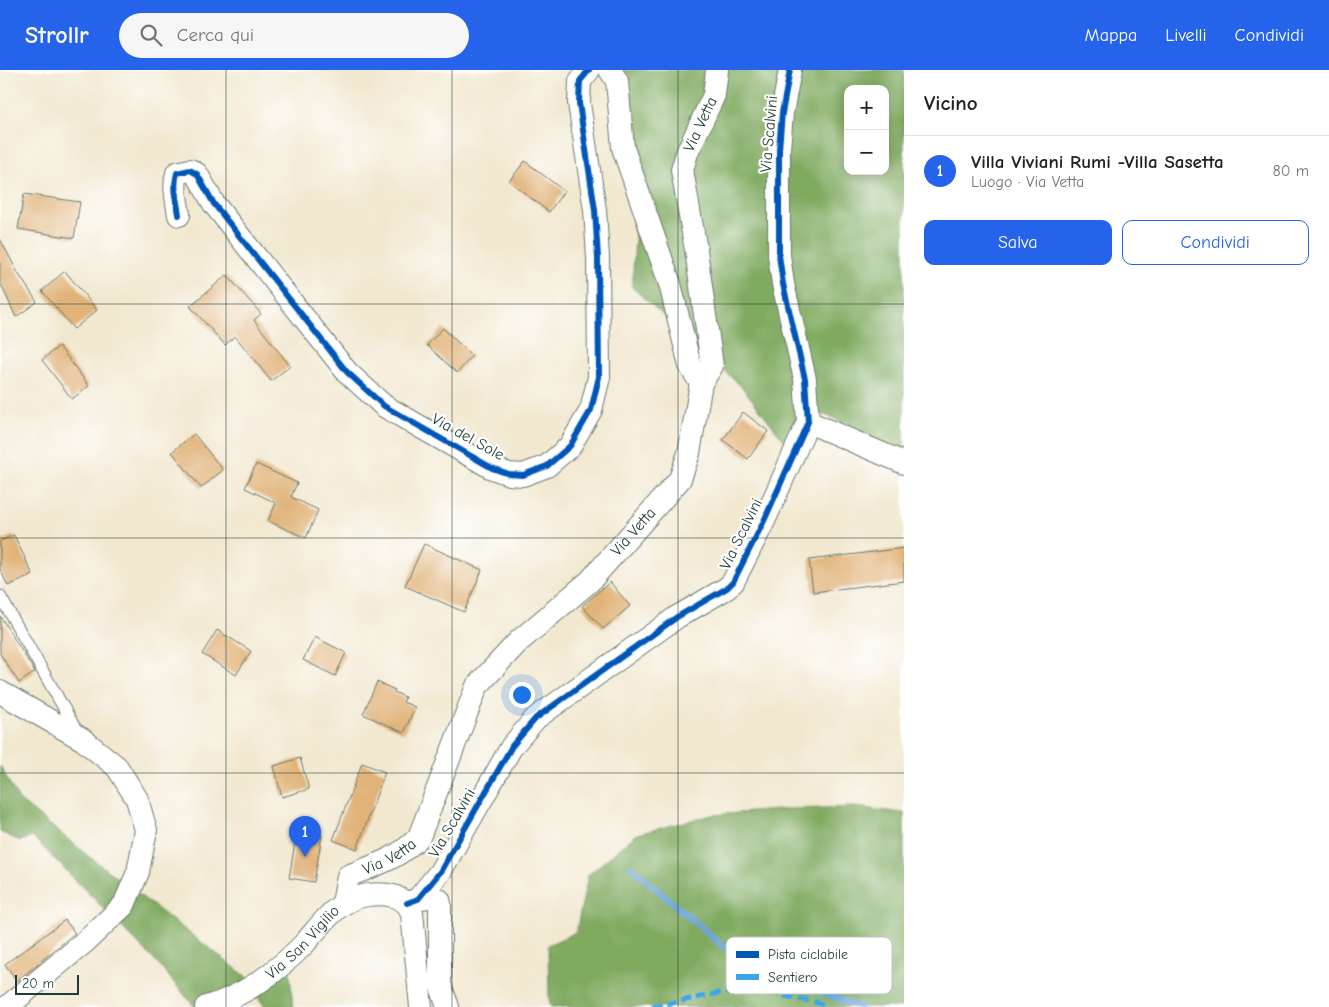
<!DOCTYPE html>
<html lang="it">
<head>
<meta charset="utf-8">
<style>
  :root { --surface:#fff; --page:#f6f6f6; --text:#202124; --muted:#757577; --line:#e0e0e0; --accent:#2563eb }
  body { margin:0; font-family:"Comic Neue",sans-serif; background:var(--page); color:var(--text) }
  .controls { position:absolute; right:15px; top:15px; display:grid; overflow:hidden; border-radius:10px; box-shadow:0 2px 12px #0003 }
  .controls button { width:45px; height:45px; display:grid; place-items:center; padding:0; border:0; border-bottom:1px solid var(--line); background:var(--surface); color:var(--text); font:25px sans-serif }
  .scale { position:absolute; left:15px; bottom:12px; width:64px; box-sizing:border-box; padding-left:5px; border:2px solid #1f3d34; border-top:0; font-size:14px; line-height:18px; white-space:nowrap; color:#1f3d34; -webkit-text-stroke:4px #fff; paint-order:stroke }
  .you { position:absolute; left:521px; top:624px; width:18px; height:18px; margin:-12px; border:4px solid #fff; border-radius:50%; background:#1a73e8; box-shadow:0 0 0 8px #1a73e833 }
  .badge { display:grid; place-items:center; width:32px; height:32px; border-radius:50%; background:var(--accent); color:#fff; font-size:16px; font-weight:700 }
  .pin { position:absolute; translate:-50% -41px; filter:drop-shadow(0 1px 2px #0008) }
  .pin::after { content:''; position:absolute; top:26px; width:18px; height:15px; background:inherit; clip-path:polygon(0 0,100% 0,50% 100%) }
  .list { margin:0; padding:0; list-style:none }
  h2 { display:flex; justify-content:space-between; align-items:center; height:65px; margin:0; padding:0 20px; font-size:21px }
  h2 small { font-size:16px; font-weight:400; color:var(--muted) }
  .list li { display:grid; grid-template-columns:32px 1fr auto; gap:15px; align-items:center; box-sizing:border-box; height:70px; padding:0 20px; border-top:1px solid var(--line) }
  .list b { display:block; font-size:19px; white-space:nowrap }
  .list p { margin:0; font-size:16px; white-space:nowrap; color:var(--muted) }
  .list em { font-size:16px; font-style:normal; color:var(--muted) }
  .actions { display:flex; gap:10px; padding:15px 20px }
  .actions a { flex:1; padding:11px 0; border:1px solid var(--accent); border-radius:10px; text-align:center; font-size:18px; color:var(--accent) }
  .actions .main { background:var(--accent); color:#fff }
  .icon { flex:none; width:28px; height:28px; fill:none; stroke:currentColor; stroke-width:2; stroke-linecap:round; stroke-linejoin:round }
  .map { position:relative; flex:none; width:904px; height:937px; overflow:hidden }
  header { display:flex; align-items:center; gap:30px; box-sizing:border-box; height:70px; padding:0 25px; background:var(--accent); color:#fff }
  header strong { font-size:24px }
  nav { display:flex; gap:28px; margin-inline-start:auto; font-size:18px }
  .search { width:350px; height:45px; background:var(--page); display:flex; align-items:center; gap:12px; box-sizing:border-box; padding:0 18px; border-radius:28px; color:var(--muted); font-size:19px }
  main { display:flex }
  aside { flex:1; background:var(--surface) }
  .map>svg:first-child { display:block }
</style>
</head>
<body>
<header>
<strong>Strollr</strong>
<div class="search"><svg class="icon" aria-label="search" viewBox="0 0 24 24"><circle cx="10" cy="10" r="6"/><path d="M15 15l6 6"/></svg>Cerca qui</div>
<nav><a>Mappa</a><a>Livelli</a><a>Condividi</a></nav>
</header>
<main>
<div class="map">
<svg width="904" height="937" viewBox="0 0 904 937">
  <rect width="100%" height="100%" fill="#fff"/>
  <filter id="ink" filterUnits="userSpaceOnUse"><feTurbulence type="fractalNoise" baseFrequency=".02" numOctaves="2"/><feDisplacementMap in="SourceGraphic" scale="10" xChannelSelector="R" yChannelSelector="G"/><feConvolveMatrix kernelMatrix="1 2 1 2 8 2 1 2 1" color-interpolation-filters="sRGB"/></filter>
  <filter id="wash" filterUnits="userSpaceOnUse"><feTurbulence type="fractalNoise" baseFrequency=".0096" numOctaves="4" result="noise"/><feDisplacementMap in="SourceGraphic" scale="20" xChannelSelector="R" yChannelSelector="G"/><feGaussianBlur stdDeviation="1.12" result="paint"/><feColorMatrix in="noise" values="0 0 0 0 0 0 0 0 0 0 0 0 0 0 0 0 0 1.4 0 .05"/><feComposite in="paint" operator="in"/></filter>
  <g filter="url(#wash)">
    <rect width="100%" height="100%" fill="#f2e8d0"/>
    <g fill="#80aa61" stroke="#50744a" fill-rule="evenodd">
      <path d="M621,0h283v393l-59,-27 -8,-17 -22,-7 -21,41 -52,-66 -110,-100 3,-49 -18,-149zM848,19h37v82h-37z"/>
      <path d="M0,696l19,34 72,58 160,122 37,-28 5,55h-28l-7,-10 -24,10h-39l-38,-44 -124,-126 -13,4 -20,-9z"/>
      <path d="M855,737l49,6v194h-353l-2,-8 -1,-54 28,-13 12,-57 49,-41 75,-19 78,-6z"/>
    </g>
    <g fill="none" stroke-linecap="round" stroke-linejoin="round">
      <path stroke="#6aa5da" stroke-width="6" d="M631,797l94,81 44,26 91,33"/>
    </g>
    <g id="blocks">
      <g fill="#e1b379">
        <path d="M525,91l39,30 -15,21 -40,-31z"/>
        <path d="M24,124l56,8 -6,36 -56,-9z"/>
        <path d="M0,169l18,34 19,29 -21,15 -16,-35z"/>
        <path d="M65,201l32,39 -23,19 -32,-38z"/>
        <path d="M227,205l34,39 -7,6 36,46 -19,15 -36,-45 -10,9 -35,-39z"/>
        <path d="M443,258l29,28 -15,17 -30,-28z"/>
        <path d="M59,276l30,40 -17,13 -30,-39z"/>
        <path d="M743,342l25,19 -20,28 -25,-19z"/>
        <path d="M194,364l29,36 -22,18 -29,-36z"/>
        <path d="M256,394l41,19 -6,14 27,13 -12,28 -38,-17 8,-18 -31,-15z"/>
        <path d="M14,465l19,40 -25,11 -8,-17v-28z"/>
        <path d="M424,474l58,26 -18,42 -59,-26z"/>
        <path d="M904,478v33l-91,11 -4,-32z"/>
        <path d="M610,512l20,24 -27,23 -21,-23z"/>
        <path d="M0,546l35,56 -16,11 -19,-29z"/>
        <path d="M217,560l34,21 -15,24 -34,-21z"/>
        <path d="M315,567l31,16 -11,23 -32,-16z"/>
        <path d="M377,612l18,8 -1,2 11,5 -2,5 12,5 -11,26 -41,-19z"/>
        <path d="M300,688l9,31 -27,8 -8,-31z"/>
        <path d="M362,693l23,9 -28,77 -24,-9z"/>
        <path d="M297,761l25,4 -8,47 -25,-4z"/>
        <path d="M65,850l10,13 -58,48 -12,-17z"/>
      </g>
    </g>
  </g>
  <g filter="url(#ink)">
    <use href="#blocks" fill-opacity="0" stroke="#69796b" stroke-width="1"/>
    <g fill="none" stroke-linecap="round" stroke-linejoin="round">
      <defs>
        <path id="lane" d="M0,526l78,137"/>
        <g id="street">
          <path d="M610,0l7,11 6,67 47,136 20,82 11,17"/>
          <path d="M179,145c-2,-14 -6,-28 -2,-42l13,-3 7,4 17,30 133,168 37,34 108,62 17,6 14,1 24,-9 23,-20 21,-36 8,-33 -1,-119 -3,-48 -16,-107 1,-22 9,-11"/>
          <path d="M808,352l96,41"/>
          <path d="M0,622l82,47 35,28 20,32 9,31 -8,42 -14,33 -38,36 -79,66"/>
          <path d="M418,829l14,-3 7,4 1,4v80l8,23"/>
          <path d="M407,833l11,-4 22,-27 72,-126 24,-28 141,-101 50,-29 6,-6 31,-61 44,-99 -3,-43 -22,-95 -4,-29v-106l3,-36 8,-43"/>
          <path d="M407,833l5,10 9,94"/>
          <path id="s1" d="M343,834l5,-28c27,-11 50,-17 71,-39l58,-151 41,-44 72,-61 90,-102 9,-26 12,-70 11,-17 -16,-116 -14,-80 5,-17 27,-58 3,-25"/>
          <path id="s2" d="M206,937c37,-10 72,-36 98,-63 12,-13 26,-33 41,-41 13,-8 33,-11 48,-7 5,1 9,5 14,7"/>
        </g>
      </defs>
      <use href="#lane" stroke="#69796b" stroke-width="13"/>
      <use href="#street" stroke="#69796b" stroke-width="24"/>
      <use href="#lane" stroke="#fff" stroke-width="11"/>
      <use href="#street" stroke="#fff" stroke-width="22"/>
      <path stroke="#3da4eb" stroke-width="5" stroke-dasharray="10 5" stroke-linecap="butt" d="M652,937l82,-17 30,-1 21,7 31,6 11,5"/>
      <defs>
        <g id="cycleway">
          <path d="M179,145c-2,-14 -6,-28 -2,-42l13,-3 7,4 17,30 133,168 37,34 108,62 17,6 14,1 24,-9 23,-20 21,-36 8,-33 -1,-119 -3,-48 -16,-107 1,-22 9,-11"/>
          <path d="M407,833l11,-4 22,-27 72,-126 24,-28 141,-101 50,-29 6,-6 31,-61 44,-99 -3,-43 -22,-95 -4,-29v-106l3,-36 8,-43"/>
        </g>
      </defs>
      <use href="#cycleway" stroke="#fff" stroke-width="9"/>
      <use href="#cycleway" stroke="#0057b8" stroke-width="6"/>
    </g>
  </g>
  <path fill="none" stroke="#1f3d34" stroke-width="1" stroke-opacity="0.55" d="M226,0v937M452,0v937M678,0v937M0,234h904M0,468h904M0,703h904"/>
  <g text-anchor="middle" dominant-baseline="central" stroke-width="4.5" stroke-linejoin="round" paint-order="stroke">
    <g font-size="16" fill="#1f3d34" stroke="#fff">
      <text stroke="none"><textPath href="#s1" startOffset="929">Via Vetta</textPath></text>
      <text transform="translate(769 64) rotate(-85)">Via Scalvini</text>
      <text transform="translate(468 367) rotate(29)">Via del Sole</text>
      <text stroke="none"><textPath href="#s1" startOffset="492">Via Vetta</textPath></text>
      <text transform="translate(741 464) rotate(-64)">Via Scalvini</text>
      <text transform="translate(452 753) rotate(-60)">Via Scalvini</text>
      <text stroke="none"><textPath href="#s1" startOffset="74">Via Vetta</textPath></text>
      <text stroke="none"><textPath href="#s2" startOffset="118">Via San Vigilio</textPath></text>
    </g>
  </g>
  <rect x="726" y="867" width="166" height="57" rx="8" fill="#fff" stroke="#bcc5c2" stroke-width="1"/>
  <rect x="736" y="881" width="23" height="7" fill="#0057b8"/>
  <rect x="736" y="904" width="23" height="6" fill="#3da4eb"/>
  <g font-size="14" fill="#1f3d34">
    <text x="768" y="889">Pista ciclabile</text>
    <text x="768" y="912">Sentiero</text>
  </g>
</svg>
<div class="controls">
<button>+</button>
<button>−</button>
</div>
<div class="scale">20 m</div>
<div class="you"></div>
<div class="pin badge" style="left:305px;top:787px">1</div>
</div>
<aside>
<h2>Vicino<small></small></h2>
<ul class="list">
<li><span class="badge">1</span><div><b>Villa Viviani Rumi -Villa Sasetta</b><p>Luogo · Via Vetta</p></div><em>80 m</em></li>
</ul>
<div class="actions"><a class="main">Salva</a><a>Condividi</a></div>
</aside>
</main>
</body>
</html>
